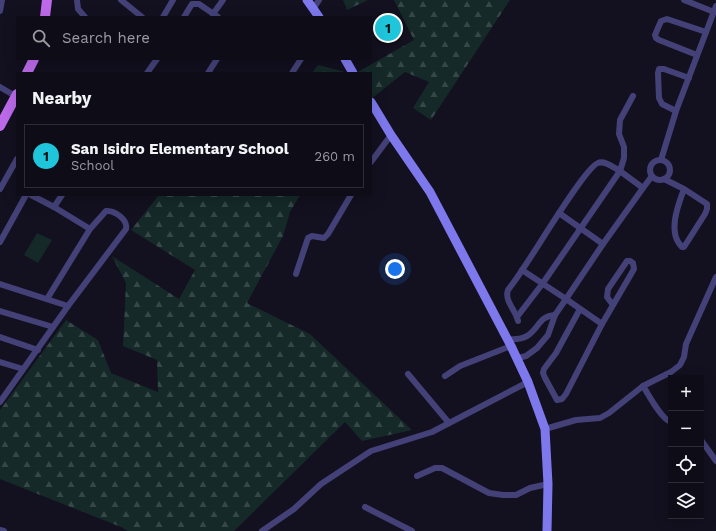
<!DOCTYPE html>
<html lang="en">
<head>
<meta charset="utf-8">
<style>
  :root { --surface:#0e0c17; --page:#1c1a24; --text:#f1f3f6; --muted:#9b9ba1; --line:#2e2c36; --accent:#1ec5db }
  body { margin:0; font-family:"Work Sans",sans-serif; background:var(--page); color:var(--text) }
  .controls { position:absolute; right:12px; bottom:12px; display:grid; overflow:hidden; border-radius:0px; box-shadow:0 4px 16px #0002 }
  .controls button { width:36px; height:36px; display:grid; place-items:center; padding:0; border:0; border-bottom:1px solid var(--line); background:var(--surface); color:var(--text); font:20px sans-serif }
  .you { position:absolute; left:395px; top:269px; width:14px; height:14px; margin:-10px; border:3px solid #fff; border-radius:50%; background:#1a73e8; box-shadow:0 0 0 6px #1a73e833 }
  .badge { display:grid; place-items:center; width:26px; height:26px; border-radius:50%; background:var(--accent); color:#111; font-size:13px; font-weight:700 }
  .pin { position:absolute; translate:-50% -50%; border:2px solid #fff; box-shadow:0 1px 4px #0006 }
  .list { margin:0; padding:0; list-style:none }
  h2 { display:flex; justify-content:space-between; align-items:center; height:52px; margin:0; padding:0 16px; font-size:17px }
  h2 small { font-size:13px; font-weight:400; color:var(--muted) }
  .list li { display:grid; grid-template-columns:26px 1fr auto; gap:12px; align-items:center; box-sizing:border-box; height:64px; margin:0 8px 8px; padding:0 8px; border:1px solid var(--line); border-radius:0px }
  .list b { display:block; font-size:15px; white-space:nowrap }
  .list p { margin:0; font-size:13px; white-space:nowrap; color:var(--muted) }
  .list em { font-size:13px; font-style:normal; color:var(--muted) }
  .icon { flex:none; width:22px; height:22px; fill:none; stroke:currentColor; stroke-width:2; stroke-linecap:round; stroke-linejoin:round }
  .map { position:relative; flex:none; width:716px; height:531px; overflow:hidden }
  .search { position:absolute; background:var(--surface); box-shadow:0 4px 16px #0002; left:16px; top:16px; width:356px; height:44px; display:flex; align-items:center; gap:10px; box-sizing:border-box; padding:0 14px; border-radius:0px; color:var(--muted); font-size:15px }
  .panel { position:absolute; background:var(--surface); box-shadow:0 4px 16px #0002; left:16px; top:72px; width:356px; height:124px; border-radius:0px }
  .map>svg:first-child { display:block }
</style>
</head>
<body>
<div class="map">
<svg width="716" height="531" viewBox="0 0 716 531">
  <defs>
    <pattern id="forest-firs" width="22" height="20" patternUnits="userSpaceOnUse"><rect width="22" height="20" fill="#142928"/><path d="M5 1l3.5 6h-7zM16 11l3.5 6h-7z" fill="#364748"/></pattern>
  </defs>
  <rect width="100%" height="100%" fill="#13101f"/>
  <g fill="url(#forest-firs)">
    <path d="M343,0h25l-21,10z"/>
    <path d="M394,0h116l-79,120 -18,-12 16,-26 -24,-10 -34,27v-26h-15l58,-33z"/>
    <path d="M318,65l31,8h-37z"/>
    <path d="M159,195h141l-10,17 -7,24 -36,67 63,31 102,96 -50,11 -17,-19 -111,109h-106l-7,-4 -121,-48v-69l66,-90 32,20 13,33 47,19 -1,-32 -34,-14 3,-63 -14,-27 67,43 16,-29 -64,-40z"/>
  </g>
  <path fill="#142928" d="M37,233l15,7 -14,23 -14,-8z"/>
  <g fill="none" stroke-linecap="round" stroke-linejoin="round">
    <g stroke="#444178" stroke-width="6">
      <path d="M77,0l1,9 7,8"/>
      <path d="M121,0l21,17"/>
      <path d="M684,0l30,12"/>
      <path d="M313,9l6,-9"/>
      <path d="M0,11l2,-11"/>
      <path d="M213,14l10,-14"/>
      <path d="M163,17l10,-17"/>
      <path d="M184,17l8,-13h7l19,13"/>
      <path d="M697,55l-38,-15 -3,-2 -1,-3 6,-14 6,-2 39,13"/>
      <path d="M147,73l10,-14"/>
      <path d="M208,73l9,-14"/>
      <path d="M292,73l9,-14"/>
      <path d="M0,87l17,10"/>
      <path d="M676,111l-14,-7 -3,-6 -1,-25 1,-4h5l25,9"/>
      <path d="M661,160l15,-49 40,-105"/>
      <circle cx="660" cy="170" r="10"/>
      <path d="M371,162l20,-27"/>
      <path d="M664,179l20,10 23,15v5l-2,5 -21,33h-2c-15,-14 -4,-42 2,-58"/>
      <path d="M643,188l9,-12"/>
      <path d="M0,189l17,-30"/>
      <path d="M31,195l23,12 36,22"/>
      <path d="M54,207l8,-12"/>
      <path d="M559,213l44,31"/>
      <path d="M0,242l26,-47"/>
      <path d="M296,274l12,-36 4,-2 12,2 4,-4 23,-39"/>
      <path d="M0,284l68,22"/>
      <path d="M0,311l53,16"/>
      <path d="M517,317l26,-34 77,-112 23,17 -40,56 -37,55 36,25 -36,70 -4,5 -5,1 -12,-22 -2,-5 1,-4 12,-16 24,-44"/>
      <path d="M518,321c-2,-11 -14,-20 -10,-31 5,-7 10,-13 14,-20 12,-16 63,-103 76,-107 7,-3 16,5 22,8l4,-13v-11l-5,-13 1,-14 13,-24"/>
      <path d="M602,324l32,-55 -1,-6 -3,-2h-3l-19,28 -1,8 6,8"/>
      <path d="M0,337l38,13"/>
      <path d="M508,339c32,3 25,-23 47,-24"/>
      <path d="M518,358l8,-2 11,-8 11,-13 7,-20 11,-16 -44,-29"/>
      <path d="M0,362l23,7"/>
      <path d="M408,374l41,49"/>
      <path d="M445,376l15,-10 51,-20"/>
      <path d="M643,386c6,9 18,33 28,36"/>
      <path d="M0,402l68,-96 58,-77c2,-9 -11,-19 -20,-18l-16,18 -43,70"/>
      <path d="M545,429l31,-9 24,-2 9,-5 34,-27 28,-14 9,-7 4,-8 2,-13 30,-67"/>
      <path d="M701,440l15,21"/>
      <path d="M417,476l18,-8h7l47,25 14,2h13l14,-7 18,-4"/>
      <path d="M365,507l47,24"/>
      <path d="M0,530l4,1"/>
      <path d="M262,531l32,-22 27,-25 50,-33 61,-19 96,-50"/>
    </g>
    <g stroke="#7d78ec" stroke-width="9">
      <path d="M307,0l12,17"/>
      <path d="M345,59l8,14"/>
      <path d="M371,102l20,33 39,57 81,154 17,36 17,47 3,55 -1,47"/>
    </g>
    <g stroke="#bc6aea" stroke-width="10">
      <path d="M45,17l2,-17"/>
      <path d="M27,73l7,-14"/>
      <path d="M0,126l17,-32"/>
    </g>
  </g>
</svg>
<div class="controls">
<button>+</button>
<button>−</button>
<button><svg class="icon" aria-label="locate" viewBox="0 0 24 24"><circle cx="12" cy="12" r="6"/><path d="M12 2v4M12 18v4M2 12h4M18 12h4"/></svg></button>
<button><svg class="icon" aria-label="layers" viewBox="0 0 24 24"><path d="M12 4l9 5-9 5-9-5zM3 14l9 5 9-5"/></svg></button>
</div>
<div class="you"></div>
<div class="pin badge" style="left:388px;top:28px">1</div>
<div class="search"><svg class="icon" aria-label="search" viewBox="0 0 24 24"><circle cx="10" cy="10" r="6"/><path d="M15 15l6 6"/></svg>Search here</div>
<section class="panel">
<h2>Nearby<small></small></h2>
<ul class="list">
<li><span class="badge">1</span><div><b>San Isidro Elementary School</b><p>School</p></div><em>260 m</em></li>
</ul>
</section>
</div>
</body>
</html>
